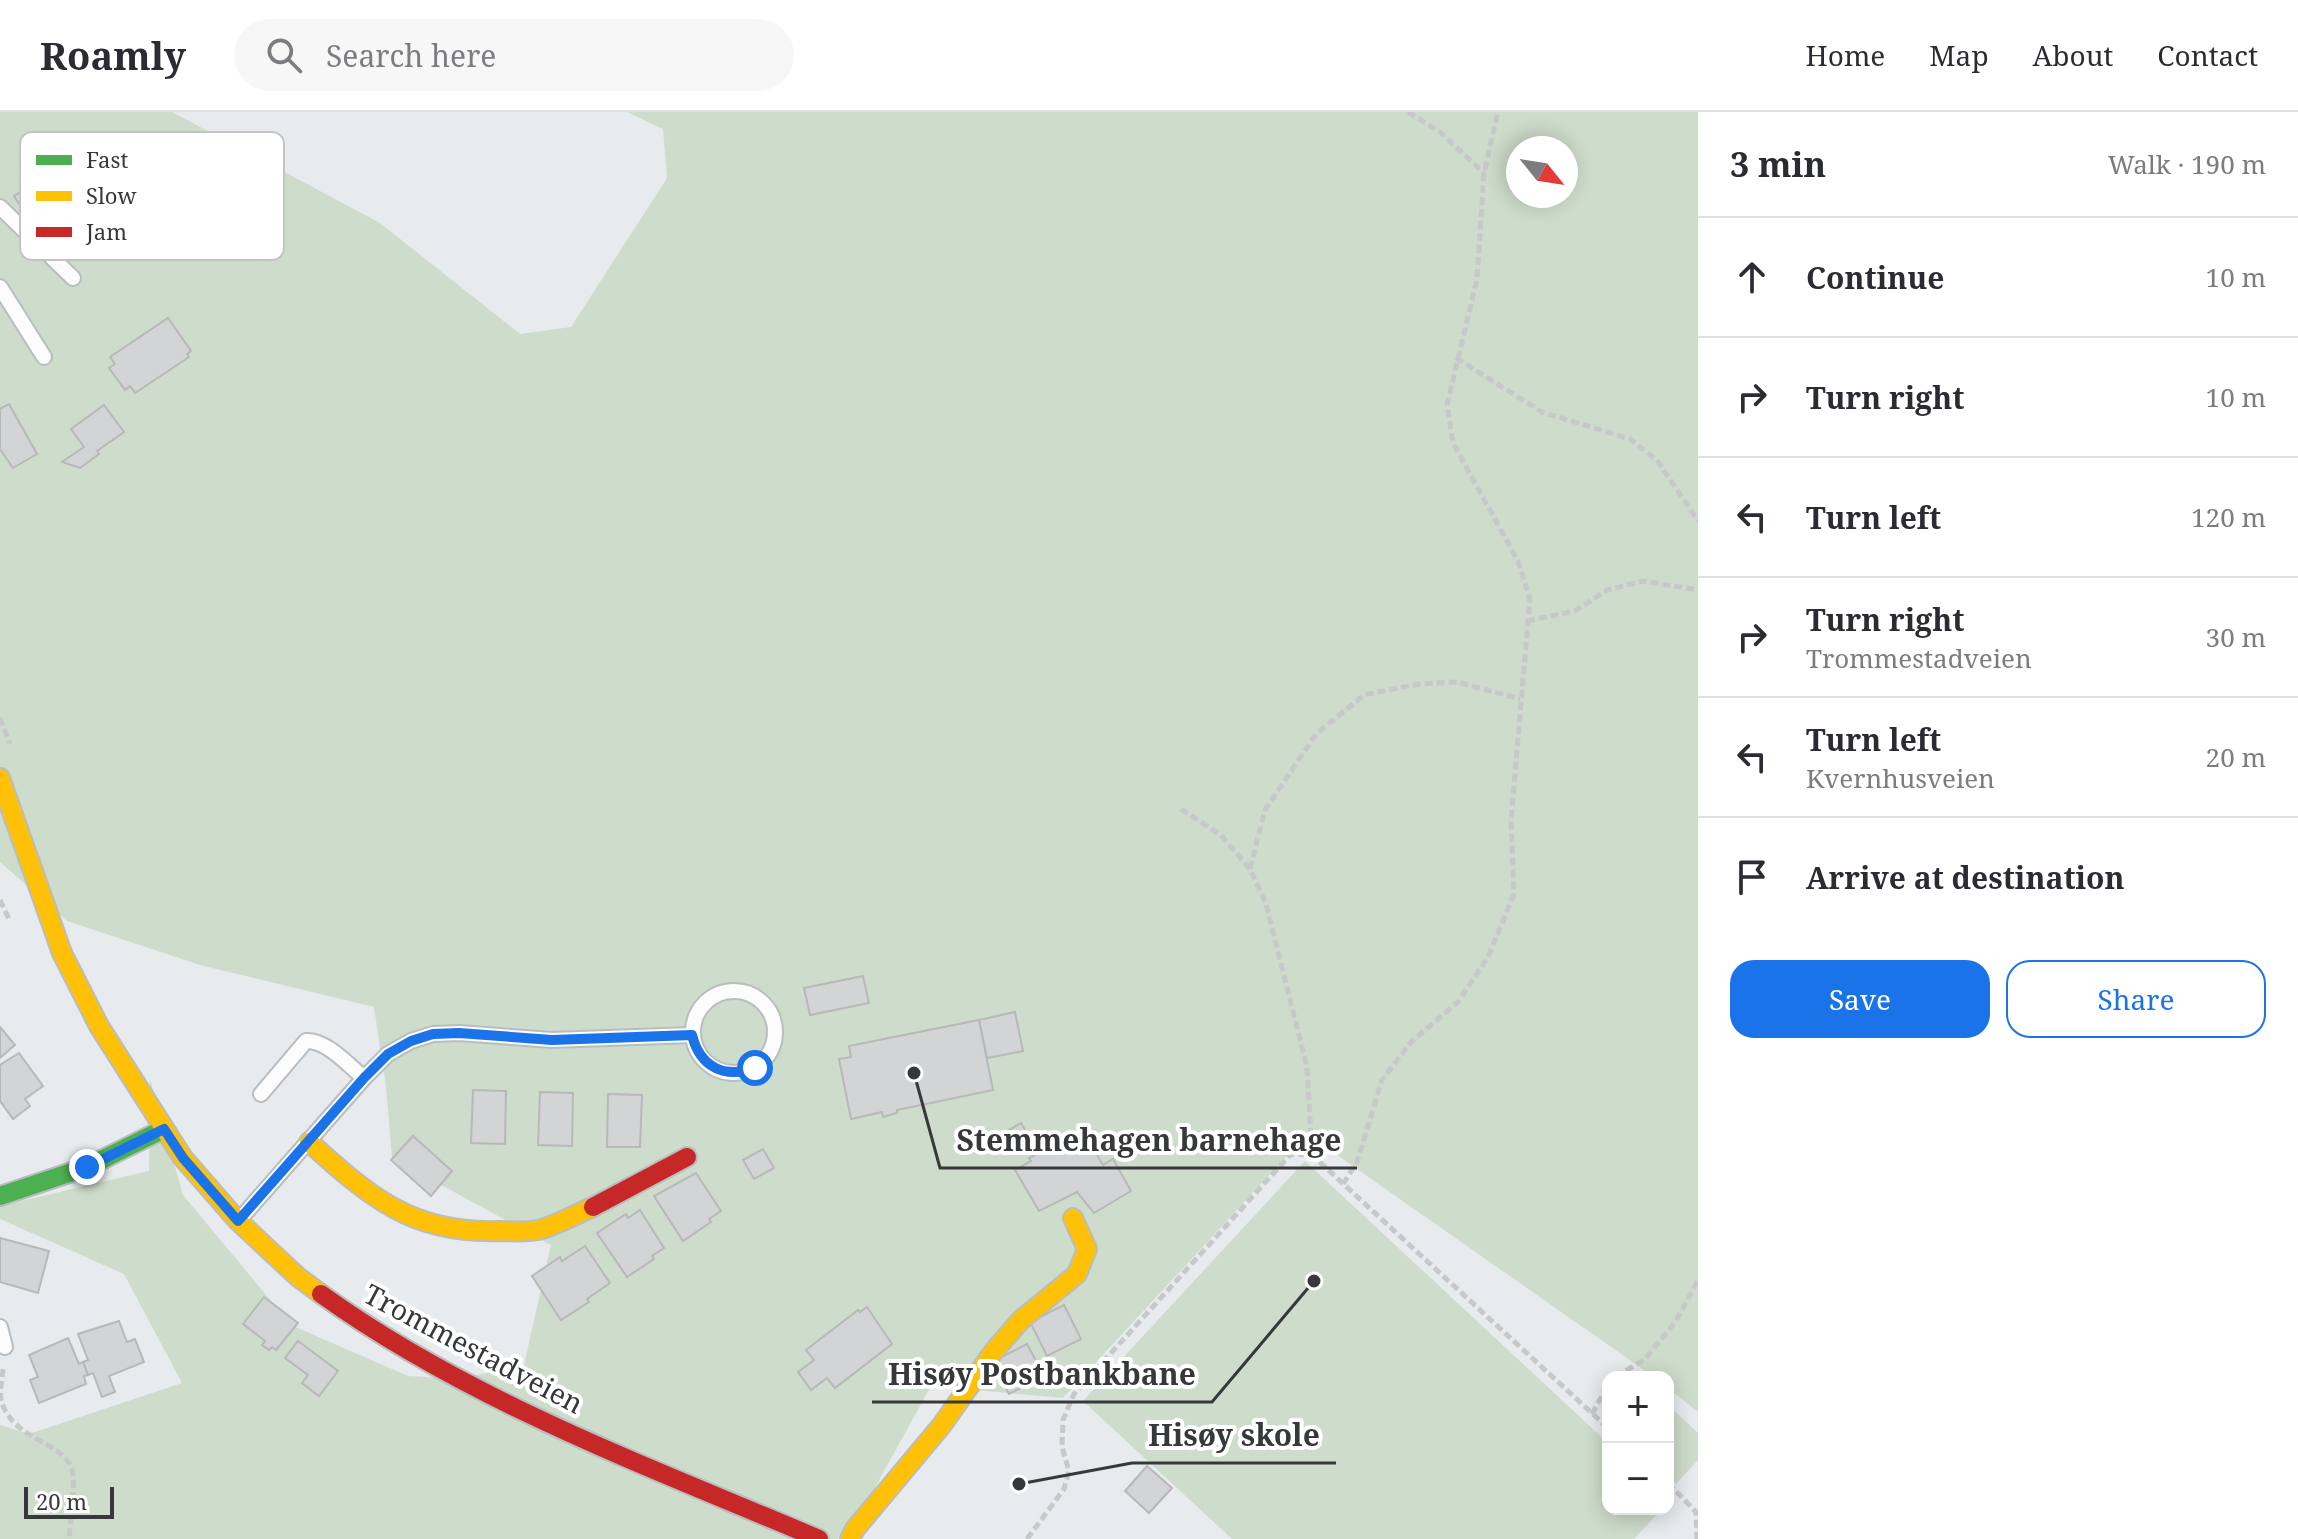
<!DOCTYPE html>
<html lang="en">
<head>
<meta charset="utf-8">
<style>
  :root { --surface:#fff; --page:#f7f7f7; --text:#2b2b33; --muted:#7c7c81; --line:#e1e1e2; --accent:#1a73e8 }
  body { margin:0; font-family:"Noto Serif",serif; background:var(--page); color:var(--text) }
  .controls { position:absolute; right:24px; bottom:24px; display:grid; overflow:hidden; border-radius:16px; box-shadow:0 4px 20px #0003 }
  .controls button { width:72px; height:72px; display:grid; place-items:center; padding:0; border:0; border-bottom:2px solid var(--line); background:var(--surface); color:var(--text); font:40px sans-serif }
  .compass { position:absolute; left:1506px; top:24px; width:72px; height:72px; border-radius:50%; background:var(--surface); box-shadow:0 4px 20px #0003; rotate:120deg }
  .scale { position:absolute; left:24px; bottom:20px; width:90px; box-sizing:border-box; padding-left:8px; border:4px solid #36383a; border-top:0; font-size:22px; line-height:28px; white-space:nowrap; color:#36383a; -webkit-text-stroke:6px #fff; paint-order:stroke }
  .stop { position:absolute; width:24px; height:24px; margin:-18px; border:6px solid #1a73e8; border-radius:50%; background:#fff }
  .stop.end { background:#1a73e8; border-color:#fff; box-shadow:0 2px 8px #0008 }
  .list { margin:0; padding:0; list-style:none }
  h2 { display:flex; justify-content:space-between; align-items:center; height:104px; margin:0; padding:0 32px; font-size:34px }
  h2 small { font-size:26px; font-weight:400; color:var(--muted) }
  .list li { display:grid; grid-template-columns:52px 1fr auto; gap:24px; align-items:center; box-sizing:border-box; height:120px; padding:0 32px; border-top:2px solid var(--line) }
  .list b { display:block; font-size:30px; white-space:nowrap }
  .list p { margin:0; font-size:26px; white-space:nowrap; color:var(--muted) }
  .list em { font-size:26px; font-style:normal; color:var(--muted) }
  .actions { display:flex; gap:16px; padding:24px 32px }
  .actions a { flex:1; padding:18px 0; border:2px solid var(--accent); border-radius:24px; text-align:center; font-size:28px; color:var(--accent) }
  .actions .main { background:var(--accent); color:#fff }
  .icon { flex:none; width:44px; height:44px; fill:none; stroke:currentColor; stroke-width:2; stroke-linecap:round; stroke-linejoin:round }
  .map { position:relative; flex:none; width:1698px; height:1427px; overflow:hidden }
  header { display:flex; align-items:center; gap:48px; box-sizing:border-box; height:112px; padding:0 40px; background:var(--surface); border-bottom:2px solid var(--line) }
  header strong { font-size:38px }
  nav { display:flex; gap:44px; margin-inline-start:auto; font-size:28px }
  .search { width:560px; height:72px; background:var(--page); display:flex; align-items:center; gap:20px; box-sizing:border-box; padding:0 28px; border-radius:44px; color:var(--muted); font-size:30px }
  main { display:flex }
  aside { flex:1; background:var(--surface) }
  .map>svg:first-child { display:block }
</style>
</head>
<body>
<header>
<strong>Roamly</strong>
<div class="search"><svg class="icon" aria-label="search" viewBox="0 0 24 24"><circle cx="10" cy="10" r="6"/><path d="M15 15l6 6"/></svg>Search here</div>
<nav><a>Home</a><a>Map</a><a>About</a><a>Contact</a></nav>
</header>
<main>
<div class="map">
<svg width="1698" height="1427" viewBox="0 0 1698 1427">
  <rect width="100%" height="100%" fill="#e8ebed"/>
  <g fill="#cedccb" fill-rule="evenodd">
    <path d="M0,0h172l208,111 140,111 51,-7 96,-149 -4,-49 -36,-17h1071v1300l-30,-24v-11h-14l-347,-243 -244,264 -132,-12 -64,116 -29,37h-838v-114l29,9 153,-51 -58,-109 -124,-55v-13l149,-35 1,-92 33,116 108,130 117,51 51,3 65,-14 27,-120 -159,-87 -6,-71 -12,-80 -174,-42 -133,-44 -67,-59zM1518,36h48v48h-48z"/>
    <path d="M1305,1049l303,282v66h54l-28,30h-402l-149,-138z"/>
    <path d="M1668,1293l30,28v27l-22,24 -8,-7z"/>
  </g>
  <g fill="#d3d4d5" stroke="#b8b8b9" stroke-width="2">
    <path d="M73,46l22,34 -59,38 -22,-34z"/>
    <path d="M168,206l23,33 -4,3 2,3 -54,36 -5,-7 -5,4 -16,-22 6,-4 -5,-7z"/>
    <path d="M9,292l28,50 -24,14 -13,-19v-40z"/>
    <path d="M104,293l20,27 -27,19 2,3 -19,14 -18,-6 22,-15 -13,-18z"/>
    <path d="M863,864l6,27 -59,12 -6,-27z"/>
    <path d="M1015,900l8,39 -36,7 -8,-38z"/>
    <path d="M979,908l14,70 -96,20v3l-14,4 -1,-5 -31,7 -12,-60 12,-2 -2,-11z"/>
    <path d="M0,915l15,18 -15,13z"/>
    <path d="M19,941l24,33 -18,13 5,7 -17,13 -13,-18v-36z"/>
    <path d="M473,978l33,1 -1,53 -34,-1z"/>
    <path d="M540,980l33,1 -1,53 -34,-1z"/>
    <path d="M608,982l34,1 -2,52h-33z"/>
    <path d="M1021,1011l11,19 -19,11 -11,-19z"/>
    <path d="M1082,1018l21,35 10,-6 18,32 -37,22 -17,-21 -38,19 -24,-41 16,-9 -2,-3z"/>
    <path d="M413,1024l39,35 -21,25 -40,-36z"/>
    <path d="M763,1037l11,19 -20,11 -11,-19z"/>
    <path d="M696,1061l25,38 -12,8 2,3 -28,19 -29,-45z"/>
    <path d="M640,1098l24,38 -12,8 2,3 -27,18 -30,-44 29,-19 2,4z"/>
    <path d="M0,1126l49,13 -11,42 -38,-11z"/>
    <path d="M585,1134l25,37 -23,16 2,3 -28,18 -29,-44 28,-19 2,4z"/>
    <path d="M264,1185l34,26 -22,27 -4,-3 -3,3 -7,-5 3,-4 -22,-17z"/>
    <path d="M1064,1193l17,34 -34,17 -17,-34z"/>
    <path d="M867,1195l25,37 -57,44 -8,-10 -16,12 -13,-18 16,-12 -8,-10 52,-40 2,2z"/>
    <path d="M119,1209l8,21 8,-3 9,23 -35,14 6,16 -13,5 -9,-24 -5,2 -5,-13 5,-2 -10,-26z"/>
    <path d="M68,1226l11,26 4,-2 5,13 -4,1 2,8 -47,19 -9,-23 8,-3 -9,-22z"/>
    <path d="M298,1229l40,30 -19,25 -17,-13 6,-8 -23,-17z"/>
    <path d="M1027,1232l17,32 -35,18 -17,-32z"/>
    <path d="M1147,1354l25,22 -23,25 -24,-22z"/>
  </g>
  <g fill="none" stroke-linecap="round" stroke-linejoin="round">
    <defs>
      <g id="lane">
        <path d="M0,95l73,71"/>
        <path d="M0,175l44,70"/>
        <circle cx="734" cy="920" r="41"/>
        <path d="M261,982l45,-53c21,-1 42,24 58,37"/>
        <path d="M241,1106l123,-140 24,-24 23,-13 22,-7 26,-1 93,7 140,-5"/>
        <path d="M0,1215l5,20"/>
      </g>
      <path id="fast" d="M0,1084l87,-29 77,-38"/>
      <g id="slow">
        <path d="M0,666l62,175 37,73 84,132 55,63 60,56 23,17"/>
        <path d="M309,1030c61,55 103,92 190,89 13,0 30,2 43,-2 17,-5 34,-15 51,-22"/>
        <path d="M850,1427l5,-10 87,-104 52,-74 27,-31 56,-46 10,-25 -14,-31"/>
      </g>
      <g id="jam">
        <path d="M593,1095l94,-50"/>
        <path d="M321,1182c150,108 329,173 498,245"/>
      </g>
    </defs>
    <use href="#lane" stroke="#babdbf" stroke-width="18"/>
    <use href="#fast" stroke="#babdbf" stroke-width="22"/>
    <use href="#slow" stroke="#babdbf" stroke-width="22"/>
    <use href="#jam" stroke="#babdbf" stroke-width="22"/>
    <g stroke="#c7c8c9" stroke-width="5" stroke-dasharray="8 4" stroke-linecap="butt">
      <path d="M1408,0l32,20 44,41"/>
      <path d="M1456,246l86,54 88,27 27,21 41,61"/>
      <path d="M1527,509l48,-10 32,-21 36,-9 55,9"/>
      <path d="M0,606l10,26"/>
      <path d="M1181,697l40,26 29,34 16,35 41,163 5,88"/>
      <path d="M1250,757l15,-59 51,-76 48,-39 55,-11 38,-2 63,17"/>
      <path d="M0,788l10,21"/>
      <path d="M1343,1072l14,-22 25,-82 29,-38 47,-40 30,-45 26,-63 -3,-73 19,-222 -12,-38 -65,-118 -6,-38 30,-126 7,-106 14,-61"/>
      <path d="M3,1257c-1,9 -3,22 -2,31 11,40 61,41 71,69 4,13 -2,55 -3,70"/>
      <path d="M1616,1265l29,-18 31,-38 22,-41"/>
      <path d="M1592,1302l16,-29"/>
      <path d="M1668,1371l28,29 1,27"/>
      <path d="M1027,1427l37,-50 5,-18 -7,-24 1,-27 11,-26 217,-240 21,1 296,273"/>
    </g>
    <use href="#lane" stroke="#fcfcfc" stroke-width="14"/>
    <use href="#fast" stroke="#4caf50" stroke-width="18"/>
    <use href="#slow" stroke="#ffc107" stroke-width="18"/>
    <use href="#jam" stroke="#c62828" stroke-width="18"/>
  </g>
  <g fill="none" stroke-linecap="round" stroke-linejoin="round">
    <path stroke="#1a73e8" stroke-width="10" d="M87,1055l77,-38 19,29 55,63 126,-143 24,-24 23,-13 22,-7 26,-1 93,7 140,-5c8,32 32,44 63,33"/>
  </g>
  <g text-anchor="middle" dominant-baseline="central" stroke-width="8" stroke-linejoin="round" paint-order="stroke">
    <g font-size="28" fill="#36383a" stroke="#fff">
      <text transform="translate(474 1236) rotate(28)">Trommestadveien</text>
    </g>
  </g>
  <rect x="20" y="20" width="264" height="128" rx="12" fill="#fff" stroke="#c3c3c4" stroke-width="2"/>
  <rect x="36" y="43" width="36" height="10" fill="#4caf50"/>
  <rect x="36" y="79" width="36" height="10" fill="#ffc107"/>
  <rect x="36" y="115" width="36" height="10" fill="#c62828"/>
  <g font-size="22" fill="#36383a">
    <text x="86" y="56">Fast</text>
    <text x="86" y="92">Slow</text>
    <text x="86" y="128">Jam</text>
  </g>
  <path fill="none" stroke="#36383a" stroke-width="3" d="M914 961L940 1056H1357M1314 1169L1212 1290H872M1019 1372L1132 1351H1336"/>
  <g fill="#36383a" stroke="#fff" stroke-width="3">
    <circle cx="914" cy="961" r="8"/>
    <circle cx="1314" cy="1169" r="8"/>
    <circle cx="1019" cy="1372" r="8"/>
  </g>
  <g font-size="30" text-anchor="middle" font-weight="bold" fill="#36383a" stroke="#fff" stroke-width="8" stroke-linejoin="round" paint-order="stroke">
    <text x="1149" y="1039">Stemmehagen barnehage</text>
    <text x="1042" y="1273">Hisøy Postbankbane</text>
    <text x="1234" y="1334">Hisøy skole</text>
  </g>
</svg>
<div class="controls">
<button>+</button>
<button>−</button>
</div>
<svg class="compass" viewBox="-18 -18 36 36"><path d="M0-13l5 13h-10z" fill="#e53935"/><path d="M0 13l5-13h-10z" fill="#7c7c81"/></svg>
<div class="scale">20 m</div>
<div class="stop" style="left:755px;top:956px"></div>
<div class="stop end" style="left:87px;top:1055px"></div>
</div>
<aside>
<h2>3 min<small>Walk · 190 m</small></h2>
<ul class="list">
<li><svg class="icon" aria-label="ahead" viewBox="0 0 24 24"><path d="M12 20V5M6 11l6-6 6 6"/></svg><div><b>Continue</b></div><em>10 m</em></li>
<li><svg class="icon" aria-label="right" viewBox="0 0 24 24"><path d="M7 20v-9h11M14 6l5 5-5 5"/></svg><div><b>Turn right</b></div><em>10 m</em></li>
<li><svg class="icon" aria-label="left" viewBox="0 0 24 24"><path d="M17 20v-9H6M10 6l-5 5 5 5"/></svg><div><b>Turn left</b></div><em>120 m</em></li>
<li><svg class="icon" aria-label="right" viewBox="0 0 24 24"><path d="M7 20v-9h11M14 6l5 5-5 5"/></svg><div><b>Turn right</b><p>Trommestadveien</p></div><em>30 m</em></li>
<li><svg class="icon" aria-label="left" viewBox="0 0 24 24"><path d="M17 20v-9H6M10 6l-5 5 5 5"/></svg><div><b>Turn left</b><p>Kvernhusveien</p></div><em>20 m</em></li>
<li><svg class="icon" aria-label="arrive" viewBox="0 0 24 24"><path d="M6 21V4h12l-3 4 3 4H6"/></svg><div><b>Arrive at destination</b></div></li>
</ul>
<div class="actions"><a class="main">Save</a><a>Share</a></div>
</aside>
</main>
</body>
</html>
